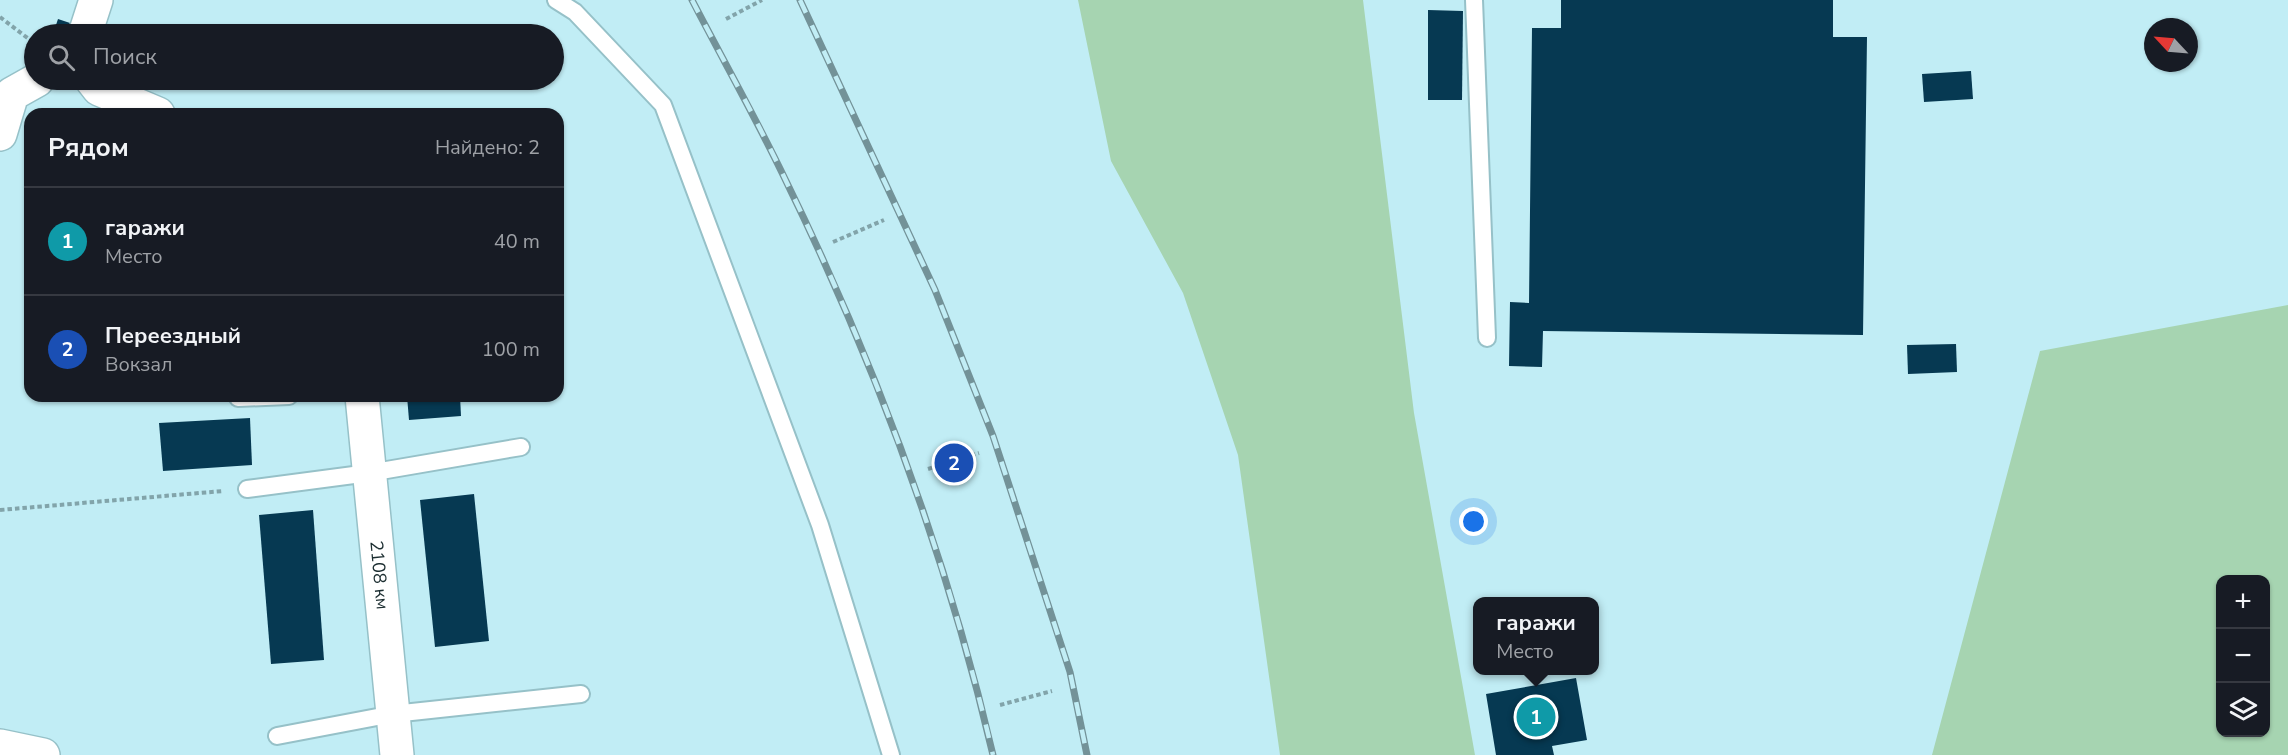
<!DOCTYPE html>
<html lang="ru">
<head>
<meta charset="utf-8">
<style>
  :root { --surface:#171b24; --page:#20242c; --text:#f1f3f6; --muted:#9ea1a6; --line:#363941; --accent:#d299bd }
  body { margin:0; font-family:"Nunito Sans",sans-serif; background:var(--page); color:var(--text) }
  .controls { position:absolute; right:18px; bottom:18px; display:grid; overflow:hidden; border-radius:12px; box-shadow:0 2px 4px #0004 }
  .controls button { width:54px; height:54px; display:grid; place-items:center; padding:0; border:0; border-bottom:2px solid var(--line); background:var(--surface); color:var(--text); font:30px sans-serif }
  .compass { position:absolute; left:2144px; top:18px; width:54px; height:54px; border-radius:50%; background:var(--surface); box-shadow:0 2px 4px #0004; rotate:296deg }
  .you { position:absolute; left:1474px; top:522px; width:21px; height:21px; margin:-15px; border:4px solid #fff; border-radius:50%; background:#1a73e8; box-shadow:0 0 0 9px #1a73e833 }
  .badge { display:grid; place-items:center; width:39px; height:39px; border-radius:50%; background:var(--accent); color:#fff; font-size:20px; font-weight:700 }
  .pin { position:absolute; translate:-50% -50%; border:3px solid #fff; box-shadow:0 2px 6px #0006 }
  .popup { position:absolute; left:1473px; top:597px; width:126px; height:78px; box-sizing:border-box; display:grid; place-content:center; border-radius:12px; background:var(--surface); filter:drop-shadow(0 2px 4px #0005); font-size:20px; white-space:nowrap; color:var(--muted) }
  .popup b { font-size:22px; color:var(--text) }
  .popup::after { content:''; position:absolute; left:50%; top:100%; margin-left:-12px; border:12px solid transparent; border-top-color:var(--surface) }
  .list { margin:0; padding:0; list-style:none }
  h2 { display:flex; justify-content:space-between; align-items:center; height:78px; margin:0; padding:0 24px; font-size:26px }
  h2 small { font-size:20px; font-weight:400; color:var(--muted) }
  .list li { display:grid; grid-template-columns:39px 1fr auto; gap:18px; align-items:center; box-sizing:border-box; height:108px; padding:0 24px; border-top:2px solid var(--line) }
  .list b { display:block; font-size:22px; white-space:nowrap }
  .list p { margin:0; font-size:20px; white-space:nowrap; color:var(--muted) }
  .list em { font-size:20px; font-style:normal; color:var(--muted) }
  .icon { flex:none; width:33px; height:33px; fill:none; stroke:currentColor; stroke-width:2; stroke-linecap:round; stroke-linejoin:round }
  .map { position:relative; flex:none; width:2288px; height:755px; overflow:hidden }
  .search { position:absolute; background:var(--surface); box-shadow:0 2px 4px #0004; left:24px; top:24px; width:540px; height:66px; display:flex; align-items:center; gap:15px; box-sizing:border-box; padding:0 21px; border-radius:33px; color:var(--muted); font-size:22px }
  .panel { position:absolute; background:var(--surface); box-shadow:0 2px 4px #0004; left:24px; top:108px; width:540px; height:294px; border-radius:18px }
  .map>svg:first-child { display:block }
</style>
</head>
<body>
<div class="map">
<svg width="2288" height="755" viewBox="0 0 2288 755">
  <rect width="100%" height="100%" fill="#c1edf5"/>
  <g fill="#a6d4b1" fill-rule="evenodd">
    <path d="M1078,0h285l51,413 61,342h-195l-42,-300 -55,-162 -72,-132z"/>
    <path d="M2288,305v450h-356l108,-404zM2220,580h46v152h-46z"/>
  </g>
  <g fill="#063952">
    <path d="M1561,0h272v37h34l-4,298 -320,-4 -1,36 -33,-1 1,-64 19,1 3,-275h29z"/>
    <path d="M1428,10l35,1 -1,89h-34z"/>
    <path d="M58,19l12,4 -3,11h-14z"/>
    <path d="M1971,71l2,28 -49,3 -2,-28z"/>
    <path d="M1956,344l1,28 -49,2 -1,-29z"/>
    <path d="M407,396h53l1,20 -52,4z"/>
    <path d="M250,418l2,47 -89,6 -4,-48z"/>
    <path d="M474,494l15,147 -54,6 -15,-147z"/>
    <path d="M313,510l11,150 -53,4 -12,-149z"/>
    <path d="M1576,678l11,62 -35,6 2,9h-58l-10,-61z"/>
  </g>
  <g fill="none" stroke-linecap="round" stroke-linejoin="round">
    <defs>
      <g id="service">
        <path d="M556,0l19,12 88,93 157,420 71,230"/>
        <path d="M1474,0l13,338"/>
        <path d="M238,398l51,-2"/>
        <path d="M247,489l122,-16 152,-26"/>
        <path d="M277,736l116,-22 188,-20"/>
      </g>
      <g id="minor">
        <path d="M85,34l11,-34"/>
        <path d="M92,80l7,9 59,25"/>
        <path d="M0,134l12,-40 25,-14"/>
        <path id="s1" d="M362,396l35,359"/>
        <path d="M0,746l43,9"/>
      </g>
    </defs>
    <use href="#service" stroke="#96c1c8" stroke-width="20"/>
    <use href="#minor" stroke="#96c1c8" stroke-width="36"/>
    <g stroke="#82a4aa" stroke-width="4" stroke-dasharray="4.5 3" stroke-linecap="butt">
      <path d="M0,17l34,26"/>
      <path d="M726,19l36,-19"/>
      <path d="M833,242l51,-22"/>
      <path d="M928,469l51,-16"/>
      <path d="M0,510l223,-19"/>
      <path d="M1000,705l52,-14"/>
    </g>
    <use href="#service" stroke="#fff" stroke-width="16"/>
    <use href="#minor" stroke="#fff" stroke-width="33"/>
    <defs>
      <g id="rail">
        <path d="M692,0c31,60 65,120 94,181 89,182 161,376 207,574"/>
        <path d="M800,0l135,290 58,146 77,236 17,83"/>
      </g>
    </defs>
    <use href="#rail" stroke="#739298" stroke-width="7"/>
    <use href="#rail" stroke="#c1edf5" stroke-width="4.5" stroke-dasharray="14" stroke-linecap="butt"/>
  </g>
  <g text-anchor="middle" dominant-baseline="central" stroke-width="6" stroke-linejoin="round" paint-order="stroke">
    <g font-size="18" fill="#1c2e31" stroke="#c1edf5">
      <text stroke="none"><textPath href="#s1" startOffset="180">2108 км</textPath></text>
    </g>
  </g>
</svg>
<div class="controls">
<button>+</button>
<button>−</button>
<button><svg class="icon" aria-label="layers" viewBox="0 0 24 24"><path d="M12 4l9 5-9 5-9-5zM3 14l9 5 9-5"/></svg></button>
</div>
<svg class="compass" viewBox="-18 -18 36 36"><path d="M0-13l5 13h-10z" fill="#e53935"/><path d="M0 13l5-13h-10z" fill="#9ea1a6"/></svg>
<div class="you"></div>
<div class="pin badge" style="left:1536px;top:717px;background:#0f9aa8">1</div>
<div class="popup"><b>гаражи</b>Место</div>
<div class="pin badge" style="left:954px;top:463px;background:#1a4fb4">2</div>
<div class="search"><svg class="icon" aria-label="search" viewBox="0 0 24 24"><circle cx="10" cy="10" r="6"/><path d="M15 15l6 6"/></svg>Поиск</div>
<section class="panel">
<h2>Рядом<small>Найдено: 2</small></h2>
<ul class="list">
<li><span class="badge" style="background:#0f9aa8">1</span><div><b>гаражи</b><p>Место</p></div><em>40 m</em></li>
<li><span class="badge" style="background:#1a4fb4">2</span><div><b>Переездный</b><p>Вокзал</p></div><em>100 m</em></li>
</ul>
</section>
</div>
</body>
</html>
